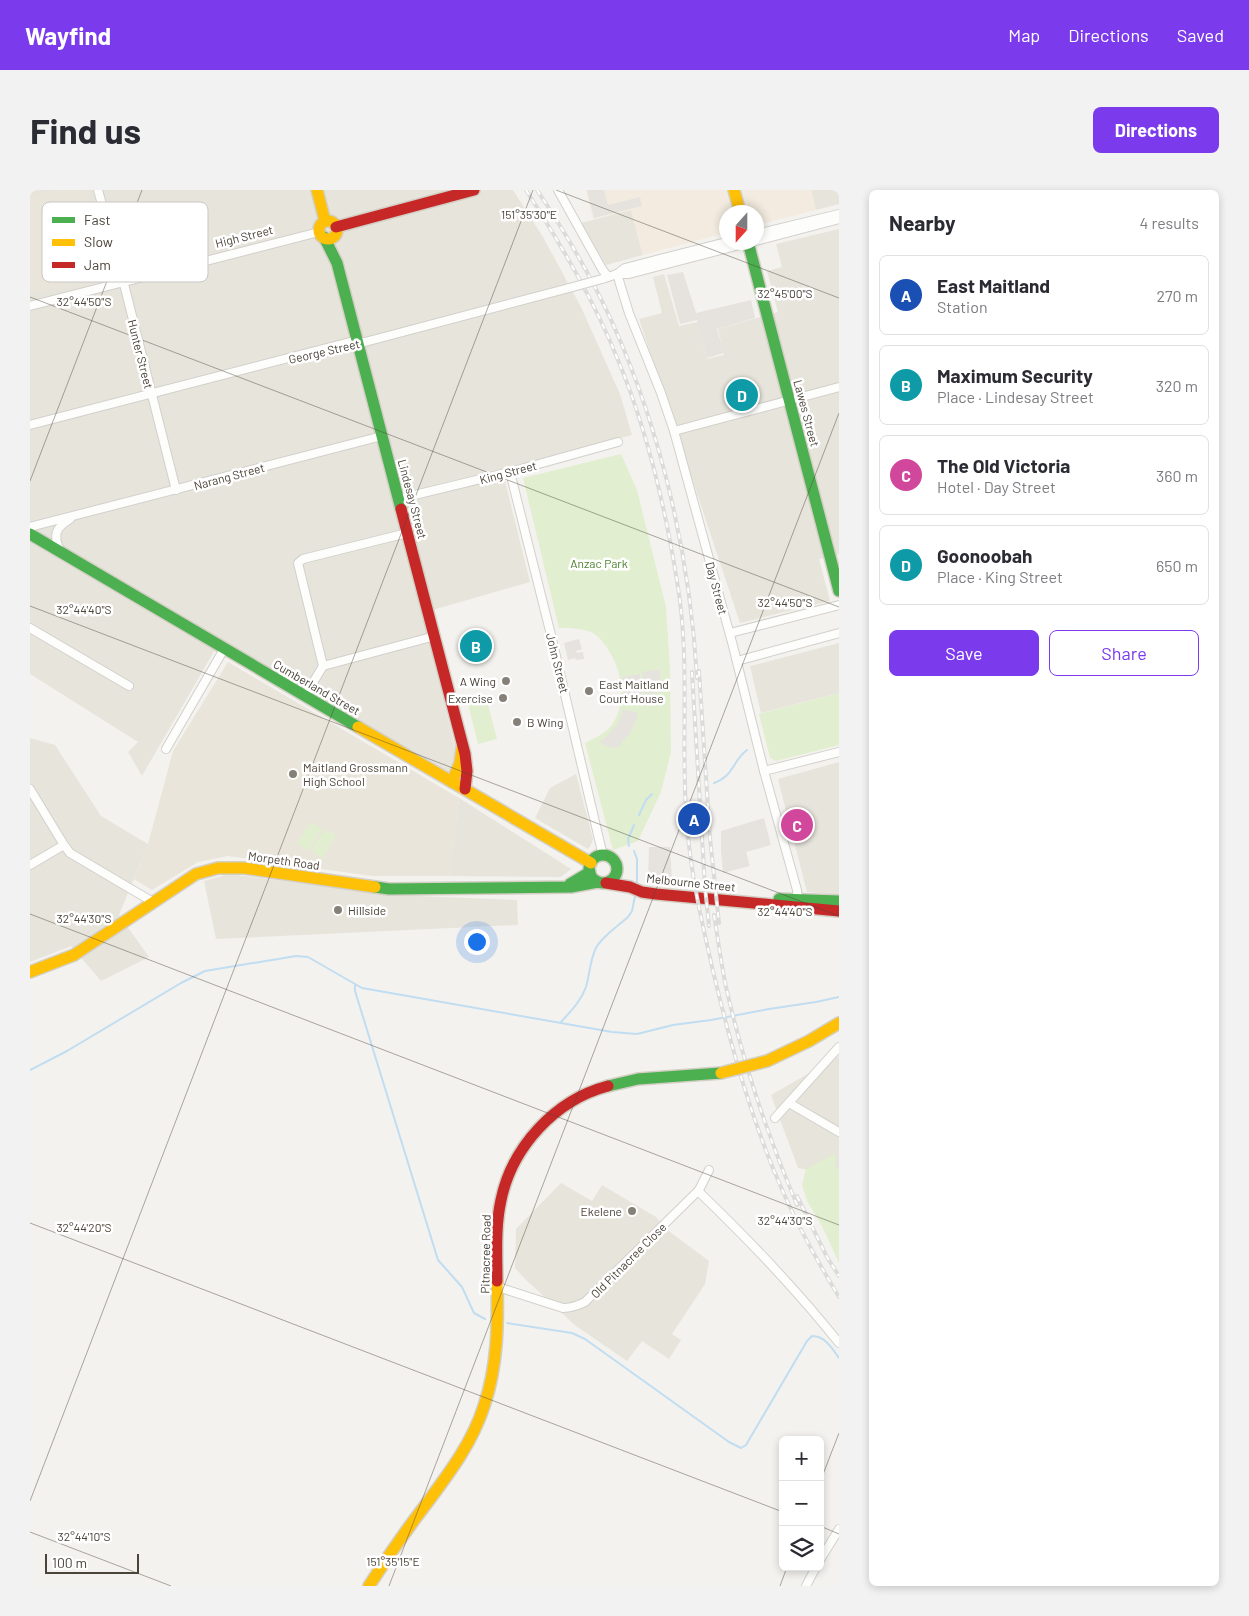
<!DOCTYPE html>
<html lang="en">
<head>
<meta charset="utf-8">
<style>
  :root { --surface:#fff; --page:#f2f2f3; --text:#2b2b33; --muted:#7c7c81; --line:#e1e1e2; --accent:#7c3aed }
  body { margin:0; font-family:Barlow,sans-serif; background:var(--page); color:var(--text) }
  .controls { position:absolute; right:15px; bottom:15px; display:grid; overflow:hidden; border-radius:8px; box-shadow:0 2px 8px #0003 }
  .controls button { width:45px; height:45px; display:grid; place-items:center; padding:0; border:0; border-bottom:1px solid var(--line); background:var(--surface); color:var(--text); font:25px sans-serif }
  .compass { position:absolute; left:689px; top:15px; width:45px; height:45px; border-radius:50%; background:var(--surface); box-shadow:0 2px 8px #0003; rotate:201deg }
  .scale { position:absolute; left:15px; bottom:12px; width:94px; box-sizing:border-box; padding-left:5px; border:2px solid #4b4439; border-top:0; font-size:14px; line-height:18px; white-space:nowrap; color:#4b4439; -webkit-text-stroke:4px #fff; paint-order:stroke }
  .you { position:absolute; left:446px; top:751px; width:18px; height:18px; margin:-12px; border:4px solid #fff; border-radius:50%; background:#1a73e8; box-shadow:0 0 0 8px #1a73e833 }
  .badge { display:grid; place-items:center; width:32px; height:32px; border-radius:50%; background:var(--accent); color:#fff; font-size:16px; font-weight:700 }
  .pin { position:absolute; translate:-50% -50%; border:2px solid #fff; box-shadow:0 1px 5px #0006 }
  .list { margin:0; padding:0; list-style:none }
  h2 { display:flex; justify-content:space-between; align-items:center; height:65px; margin:0; padding:0 20px; font-size:21px }
  h2 small { font-size:16px; font-weight:400; color:var(--muted) }
  .list li { display:grid; grid-template-columns:32px 1fr auto; gap:15px; align-items:center; box-sizing:border-box; height:80px; margin:0 10px 10px; padding:0 10px; border:1px solid var(--line); border-radius:8px }
  .list b { display:block; font-size:19px; white-space:nowrap }
  .list p { margin:0; font-size:16px; white-space:nowrap; color:var(--muted) }
  .list em { font-size:16px; font-style:normal; color:var(--muted) }
  .actions { display:flex; gap:10px; padding:15px 20px }
  .actions a { flex:1; padding:11px 0; border:1px solid var(--accent); border-radius:8px; text-align:center; font-size:18px; color:var(--accent) }
  .actions .main { background:var(--accent); color:#fff }
  .icon { flex:none; width:28px; height:28px; fill:none; stroke:currentColor; stroke-width:2; stroke-linecap:round; stroke-linejoin:round }
  .map { position:relative; flex:none; width:809px; height:1396px; overflow:hidden; border-radius:8px }
  header { display:flex; align-items:center; gap:30px; box-sizing:border-box; height:70px; padding:0 25px; background:var(--accent); color:#fff }
  header strong { font-size:24px }
  nav { display:flex; gap:28px; margin-inline-start:auto; font-size:18px }
  .intro { display:flex; align-items:center; justify-content:space-between; box-sizing:border-box; height:120px; padding:0 30px }
  h1 { margin:0; font-size:35px }
  .button { padding:12px 22px; border-radius:8px; background:var(--accent); color:#fff; font-size:18px; font-weight:700 }
  main { display:flex; gap:30px; padding:0 30px }
  aside { flex:1; background:var(--surface); border-radius:8px; box-shadow:0 2px 8px #0003 }
  .map>svg:first-child { display:block }
</style>
</head>
<body>
<header>
<strong>Wayfind</strong>
<nav><a>Map</a><a>Directions</a><a>Saved</a></nav>
</header>
<div class="intro"><h1>Find us</h1><a class="button">Directions</a></div>
<main>
<div class="map">
<svg width="809" height="1396" viewBox="0 0 809 1396">
  <rect width="100%" height="100%" fill="#f4f2ee"/>
  <g fill="#e7e4dc">
    <path d="M0,0h483l30,47 38,70 39,87 12,41 -130,34 28,113 -108,31 33,134v18l-8,9 -227,-133 -78,135 -14,-24 10,-10 -108,-68z"/>
    <path d="M781,0h28v14l-23,6z"/>
    <path d="M601,20l12,45 -37,10 -25,-42z"/>
    <path d="M809,39v325l-20,5 11,42 -90,22 -101,-304 23,-6 -9,-36 11,-3 15,52 19,-4 9,37 17,-4 -6,-26 60,-17 -11,-41 15,-4 -6,-23z"/>
    <path d="M809,453v50l-78,20 -11,-47z"/>
    <path d="M0,548l25,7 46,71 47,28 -29,71 30,42 -48,24 -30,-35 -41,16z"/>
    <path d="M809,572v133l-32,-3 -29,-113z"/>
    <path d="M546,584l17,65 -2,6 -3,4 -53,-31 15,-30z"/>
    <path d="M429,608l112,71 -10,8 -112,-1z"/>
    <path d="M199,684l164,21 124,5 1,25 -302,14 -12,-58z"/>
    <path d="M809,866v120l-41,-8 -27,-73z"/>
    <path d="M531,993l31,18 10,-16 54,32 14,15 39,29 -4,23 -33,50 9,6 -12,19 -27,-18 -15,20 -51,-35 -51,-47 -10,-11 1,-39z"/>
  </g>
  <path fill="#f3ebdf" d="M556,0h225l5,20 -59,15 -1,-13h-30v21l-83,22 -12,-45 -38,9z"/>
  <g fill="#eae5da">
    <path d="M25,0h31l22,83 -78,21v-97z"/>
    <path d="M198,472l231,136 -10,78h-77l-144,-20 -30,6 -46,28 -18,-11 14,-35 25,-93z"/>
  </g>
  <g fill="#e1eecf">
    <path d="M591,264l16,36 29,117 4,63 1,82 -10,40 -23,49 -25,9 -28,-107c12,-6 24,-11 30,-23 6,-11 8,-29 5,-41 -2,-15 -14,-38 -27,-46 -11,-5 -23,-5 -34,-5l-36,-150z"/>
    <path d="M809,503v52l-63,16 -6,-3 -11,-44z"/>
    <path d="M453,505l3,2 11,42 -19,5 -11,-44z"/>
    <path d="M280,632l12,6 -13,23 -12,-7z"/>
    <path d="M295,639l11,6 -13,23 -12,-7z"/>
    <path d="M806,963l-1,13 4,4v93l-17,-37 -15,-25 -5,-16 4,-16z"/>
  </g>
  <g fill="#e6e3df">
    <path d="M557,0h17l4,15 32,-8 2,9 -48,12z"/>
    <path d="M653,82l13,41 55,-13 4,18 -38,11 7,24 -17,5 -10,-38 -17,4 -13,-49z"/>
    <path d="M549,449l3,10 -6,2 1,2 6,-1 1,7 -8,1 -1,-2 -7,2 -4,-17z"/>
    <path d="M629,479l3,23 -17,3 -3,-23z"/>
    <path d="M610,484l3,23 -17,2 -4,-22z"/>
    <path d="M593,519l15,4 -7,19 -13,15 -6,1 -11,-4 -1,-3 5,-3 13,-14z"/>
    <path d="M734,628l7,27 -25,7 4,14 -27,7 -2,-21v-21z"/>
    <path d="M619,657h21l2,34 -24,-1z"/>
  </g>
  <g fill="none" stroke-linecap="round" stroke-linejoin="round">
    <g stroke="#c0ddf1" stroke-width="2">
      <path d="M684,593c21,-8 18,-22 33,-33"/>
      <path d="M609,625l7,-15 6,-6"/>
      <path d="M599,656l-1,-7 6,-14"/>
      <path d="M604,661l3,8v23"/>
      <path d="M325,795v6l83,269 24,27 12,26 11,6"/>
      <path d="M531,832c10,-11 20,-21 25,-35 4,-14 4,-29 11,-41 8,-12 21,-20 31,-29l4,-6 3,-15"/>
      <path d="M0,880l37,-19 114,-68 24,-12 91,-15 12,1 54,31 250,44 25,2 36,-9 38,-5 58,-11 47,-7 23,-5"/>
      <path d="M477,1133l65,10 13,6 144,103 12,6 5,-3 61,-104 5,-5c13,0 20,12 27,22"/>
    </g>
    <defs>
      <g id="street">
        <path d="M68,0l27,98 51,202"/>
        <path d="M528,0l44,79 6,8"/>
        <path d="M726,44l83,-20"/>
        <path d="M726,51l83,-22"/>
        <path d="M587,84l12,39 32,80 13,38 59,215 31,125 33,119 1,13"/>
        <path d="M587,84h12l122,-32"/>
        <path d="M572,89l15,-5 8,-6 101,-26"/>
        <path d="M0,116l289,-74"/>
        <path d="M0,235l320,-83h15l204,-54"/>
        <path d="M644,241l165,-44"/>
        <path d="M480,282l41,163 52,221"/>
        <path d="M368,309l112,-27 108,-30"/>
        <path d="M0,337l352,-91"/>
        <path d="M30,361c-7,-16 -5,-23 10,-32"/>
        <path d="M0,438l99,58"/>
        <path d="M700,443l109,-28"/>
        <path d="M707,471l102,-28"/>
        <path d="M293,476l112,-30"/>
        <path d="M275,506l18,-30 -25,-103 5,-4 104,-26"/>
        <path d="M136,559l58,-100"/>
        <path d="M734,581l75,-19"/>
        <path d="M0,599l34,56"/>
        <path d="M0,675l34,-20 6,8 83,49"/>
        <path d="M759,913l50,29"/>
        <path d="M745,928l64,-71"/>
        <path d="M668,1001c50,48 98,98 141,152"/>
        <path d="M468,1097l65,21c8,0 14,-2 22,-6l114,-112 10,-20"/>
        <path d="M790,1370l19,-31"/>
        <path d="M776,1396l10,-19"/>
      </g>
      <g id="fast">
        <path d="M294,47l13,26 64,246"/>
        <path d="M718,52l91,349"/>
        <path d="M0,344l328,193"/>
        <circle cx="573" cy="679" r="14"/>
        <path d="M540,694l20,-12"/>
        <path d="M345,697l14,2 182,-2 27,-5"/>
        <path d="M749,709l60,2"/>
        <path d="M578,896l30,-7 83,-6"/>
      </g>
      <g id="slow">
        <path d="M287,0l8,31"/>
        <path d="M704,0l6,22"/>
        <circle cx="298" cy="40" r="9"/>
        <path d="M328,537l233,136"/>
        <path d="M422,592l8,-19 2,-15"/>
        <path d="M0,782l44,-17 122,-81 22,-6h26l131,19"/>
        <path d="M737,871l42,-20 30,-18"/>
        <path d="M339,1396c17,-27 35,-53 55,-79 23,-31 48,-63 60,-101 14,-41 14,-83 13,-125"/>
      </g>
      <g id="jam">
        <path d="M306,37l138,-37"/>
        <path d="M371,319l64,245 2,17 -2,18"/>
        <path d="M576,693l24,4 12,5 14,2 183,17"/>
        <path d="M467,1091c0,-27 -2,-54 4,-81 11,-53 54,-100 107,-114"/>
      </g>
    </defs>
    <use href="#street" stroke="#d2d0cb" stroke-width="10"/>
    <use href="#fast" stroke="#d3cfc5" stroke-width="14"/>
    <use href="#slow" stroke="#d3cfc5" stroke-width="14"/>
    <use href="#jam" stroke="#d3cfc5" stroke-width="14"/>
    <use href="#street" stroke="#fdfdfc" stroke-width="8"/>
    <use href="#fast" stroke="#4caf50" stroke-width="11"/>
    <use href="#slow" stroke="#ffc107" stroke-width="11"/>
    <use href="#jam" stroke="#c62828" stroke-width="11"/>
    <defs>
      <g id="rail">
        <path d="M496,0c35,55 68,110 92,170 29,70 47,146 59,221 14,81 3,163 10,245 4,49 15,97 26,145 18,75 39,152 71,223 16,36 35,70 55,103"/>
        <path d="M507,0c28,42 54,86 75,132 50,111 78,235 85,356"/>
        <path d="M669,481l11,167 9,85"/>
        <path d="M662,482l13,215 4,39"/>
        <path d="M684,725c4,24 7,48 12,72 17,75 41,147 71,218"/>
        <path d="M767,1006l30,61 12,19"/>
      </g>
    </defs>
    <use href="#rail" stroke="#dbdbda" stroke-width="4"/>
    <use href="#rail" stroke="#fff" stroke-width="2" stroke-dasharray="5.5" stroke-linecap="butt"/>
    <defs>
      <path id="street-bridge" d="M539,98l33,-9"/>
      <path id="slow-bridge" d="M691,883l46,-12"/>
    </defs>
    <use href="#street-bridge" stroke="#d2d0cb" stroke-width="10" stroke-linecap="butt"/>
    <use href="#slow-bridge" stroke="#d3cfc5" stroke-width="14" stroke-linecap="butt"/>
    <use href="#street-bridge" stroke="#fdfdfc" stroke-width="8"/>
    <use href="#slow-bridge" stroke="#ffc107" stroke-width="11"/>
  </g>
  <path fill="none" stroke="#4b4439" stroke-width="1" stroke-opacity="0.45" d="M526,0l283,108M0,107l809,310M0,291l112,-291M0,416l809,310M0,724l809,311M0,1033l753,289M790,1292l19,-49M0,1311l503,-1311M790,1336l19,8M0,1342l141,54M359,1396l450,-1173M750,1396l7,-19"/>
  <g fill="#868178" stroke="#fff" stroke-width="2">
    <circle cx="476" cy="491" r="5"/>
    <circle cx="559" cy="501" r="5"/>
    <circle cx="473" cy="508" r="5"/>
    <circle cx="487" cy="532" r="5"/>
    <circle cx="263" cy="584" r="5"/>
    <circle cx="308" cy="720" r="5"/>
    <circle cx="602" cy="1021" r="5"/>
  </g>
  <g text-anchor="middle" dominant-baseline="central" stroke-width="5" stroke-linejoin="round" paint-order="stroke">
    <g font-size="12" fill="#4b4439" stroke="#fff">
      <text transform="translate(214 46) rotate(-14)">High Street</text>
      <text transform="translate(294 161) rotate(-13)">George Street</text>
      <text transform="translate(111 164) rotate(76)">Hunter Street</text>
      <text transform="translate(777 223) rotate(75)">Lawes Street</text>
      <text transform="translate(478 282) rotate(-15)">King Street</text>
      <text transform="translate(199 286) rotate(-15)">Narang Street</text>
      <text transform="translate(383 309) rotate(75)">Lindesay Street</text>
      <text transform="translate(687 398) rotate(75)">Day Street</text>
      <text transform="translate(528 473) rotate(76)">John Street</text>
      <text transform="translate(287 497) rotate(30)">Cumberland Street</text>
      <text transform="translate(254 670) rotate(8)">Morpeth Road</text>
      <text transform="translate(661 692) rotate(6)">Melbourne Street</text>
      <text transform="translate(455 1064) rotate(-89)">Pitnacree Road</text>
      <text transform="translate(598 1070) rotate(-45)">Old Pitnacree Close</text>
    </g>
    <g font-size="12" fill="#4a7f2a" stroke="#fff">
      <text x="569" y="373">Anzac Park</text>
    </g>
    <g font-size="12" fill="#4b4439" stroke="#fff" text-anchor="start">
      <text x="466" y="491" text-anchor="end">A Wing</text>
      <text x="569" y="494">East Maitland<tspan x="569" dy="14">Court House</tspan></text>
      <text x="463" y="508" text-anchor="end">Exercise</text>
      <text x="497" y="532">B Wing</text>
      <text x="273" y="577">Maitland Grossmann<tspan x="273" dy="14">High School</tspan></text>
      <text x="318" y="720">Hillside</text>
      <text x="592" y="1021" text-anchor="end">Ekelene</text>
    </g>
  </g>
  <rect x="12" y="12" width="166" height="80" rx="8" fill="#fff" stroke="#c9c7c4" stroke-width="1"/>
  <rect x="22" y="27" width="23" height="6" fill="#4caf50"/>
  <rect x="22" y="49" width="23" height="7" fill="#ffc107"/>
  <rect x="22" y="72" width="23" height="6" fill="#c62828"/>
  <g font-size="14" fill="#4b4439">
    <text x="54" y="35">Fast</text>
    <text x="54" y="57">Slow</text>
    <text x="54" y="80">Jam</text>
  </g>
  <g font-size="12" text-anchor="middle" fill="#4b4439" stroke="#fff" stroke-width="5" stroke-linejoin="round" paint-order="stroke">
    <text x="499" y="29">151°35'30"E</text>
    <text x="755" y="108">32°45'00"S</text>
    <text x="54" y="116">32°44'50"S</text>
    <text x="755" y="417">32°44'50"S</text>
    <text x="54" y="424">32°44'40"S</text>
    <text x="755" y="726">32°44'40"S</text>
    <text x="54" y="733">32°44'30"S</text>
    <text x="755" y="1035">32°44'30"S</text>
    <text x="54" y="1042">32°44'20"S</text>
    <text x="54" y="1351">32°44'10"S</text>
    <text x="363" y="1376">151°35'15"E</text>
  </g>
</svg>
<div class="controls">
<button>+</button>
<button>−</button>
<button><svg class="icon" aria-label="layers" viewBox="0 0 24 24"><path d="M12 4l9 5-9 5-9-5zM3 14l9 5 9-5"/></svg></button>
</div>
<svg class="compass" viewBox="-18 -18 36 36"><path d="M0-13l5 13h-10z" fill="#e53935"/><path d="M0 13l5-13h-10z" fill="#7c7c81"/></svg>
<div class="scale">100 m</div>
<div class="you"></div>
<div class="pin badge" style="left:664px;top:629px;background:#1a4fb4">A</div>
<div class="pin badge" style="left:446px;top:456px;background:#0f9aa8">B</div>
<div class="pin badge" style="left:767px;top:635px;background:#d1479c">C</div>
<div class="pin badge" style="left:712px;top:205px;background:#0f9aa8">D</div>
</div>
<aside>
<h2>Nearby<small>4 results</small></h2>
<ul class="list">
<li><span class="badge" style="background:#1a4fb4">A</span><div><b>East Maitland</b><p>Station</p></div><em>270 m</em></li>
<li><span class="badge" style="background:#0f9aa8">B</span><div><b>Maximum Security</b><p>Place · Lindesay Street</p></div><em>320 m</em></li>
<li><span class="badge" style="background:#d1479c">C</span><div><b>The Old Victoria</b><p>Hotel · Day Street</p></div><em>360 m</em></li>
<li><span class="badge" style="background:#0f9aa8">D</span><div><b>Goonoobah</b><p>Place · King Street</p></div><em>650 m</em></li>
</ul>
<div class="actions"><a class="main">Save</a><a>Share</a></div>
</aside>
</main>
</body>
</html>
